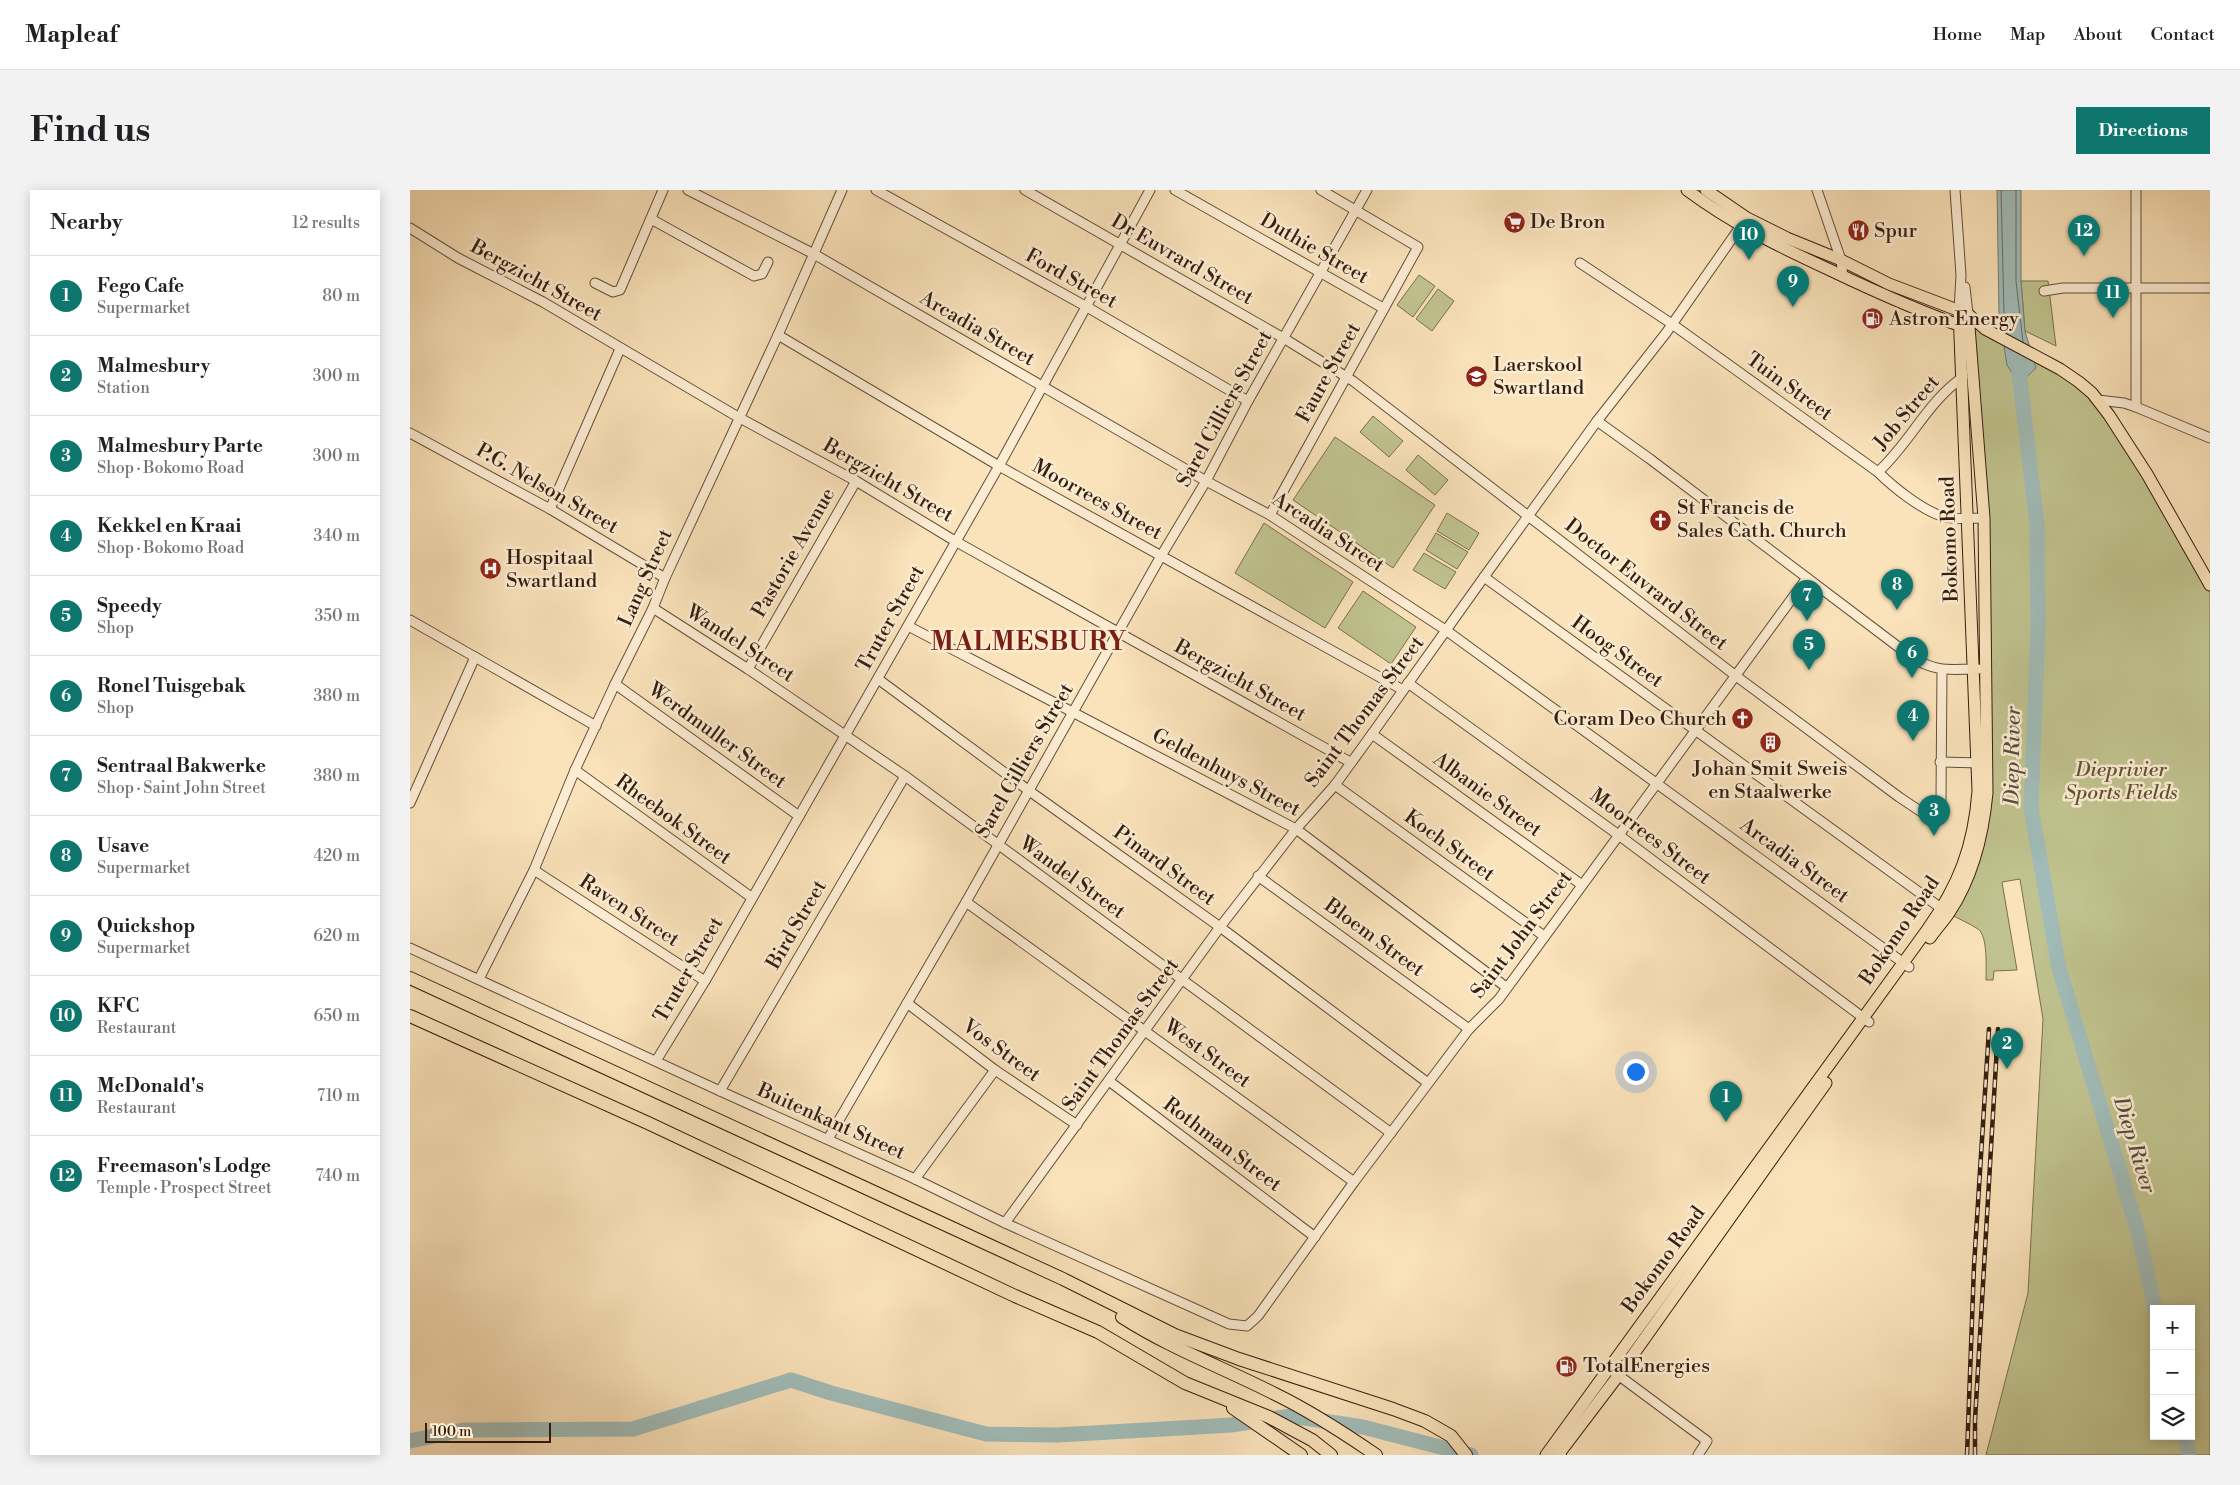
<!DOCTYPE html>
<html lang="en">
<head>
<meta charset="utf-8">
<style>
  :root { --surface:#fff; --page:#f2f2f2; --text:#202124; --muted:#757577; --line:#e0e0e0; --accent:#0f766e }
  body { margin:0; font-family:"Libre Bodoni",serif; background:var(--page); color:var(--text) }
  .controls { position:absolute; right:15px; bottom:15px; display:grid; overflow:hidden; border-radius:0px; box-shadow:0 2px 12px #0003 }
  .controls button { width:45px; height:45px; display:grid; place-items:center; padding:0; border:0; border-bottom:1px solid var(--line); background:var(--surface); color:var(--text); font:25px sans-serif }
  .scale { position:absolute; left:15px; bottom:12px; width:126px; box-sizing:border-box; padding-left:5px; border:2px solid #351e0f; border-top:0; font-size:14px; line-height:18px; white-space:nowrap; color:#351e0f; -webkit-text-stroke:4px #fcecd2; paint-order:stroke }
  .you { position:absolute; left:1225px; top:881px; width:18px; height:18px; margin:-12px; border:4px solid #fff; border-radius:50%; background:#1a73e8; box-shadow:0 0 0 8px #1a73e833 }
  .badge { display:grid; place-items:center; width:32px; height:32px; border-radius:50%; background:var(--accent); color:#fff; font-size:16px; font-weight:700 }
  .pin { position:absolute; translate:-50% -41px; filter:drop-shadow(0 1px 2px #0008) }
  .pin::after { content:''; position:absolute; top:26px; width:18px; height:15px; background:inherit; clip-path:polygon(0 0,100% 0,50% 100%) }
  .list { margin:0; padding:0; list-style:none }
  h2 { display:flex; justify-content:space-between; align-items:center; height:65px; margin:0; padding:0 20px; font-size:21px }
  h2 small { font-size:16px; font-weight:400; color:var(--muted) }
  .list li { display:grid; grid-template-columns:32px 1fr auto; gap:15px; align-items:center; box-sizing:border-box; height:80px; padding:0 20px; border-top:1px solid var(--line) }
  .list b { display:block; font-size:19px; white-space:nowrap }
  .list p { margin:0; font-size:16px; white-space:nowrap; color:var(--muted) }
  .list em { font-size:16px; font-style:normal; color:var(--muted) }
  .icon { flex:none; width:28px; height:28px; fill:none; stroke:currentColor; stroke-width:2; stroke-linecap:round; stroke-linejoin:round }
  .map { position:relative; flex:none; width:1800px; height:1265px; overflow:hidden; border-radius:0px }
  header { display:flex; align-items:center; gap:30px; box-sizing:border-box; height:70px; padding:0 25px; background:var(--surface); border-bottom:1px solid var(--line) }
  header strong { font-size:24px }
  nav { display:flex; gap:28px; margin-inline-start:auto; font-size:18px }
  .intro { display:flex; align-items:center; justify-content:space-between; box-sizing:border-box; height:120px; padding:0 30px }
  h1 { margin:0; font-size:35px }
  .button { padding:12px 22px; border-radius:0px; background:var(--accent); color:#fff; font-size:18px; font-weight:700 }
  main { display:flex; gap:30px; padding:0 30px }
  aside { flex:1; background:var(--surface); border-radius:0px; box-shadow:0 2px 12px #0003 }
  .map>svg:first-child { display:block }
</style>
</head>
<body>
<header>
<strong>Mapleaf</strong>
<nav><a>Home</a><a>Map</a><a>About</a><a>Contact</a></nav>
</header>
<div class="intro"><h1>Find us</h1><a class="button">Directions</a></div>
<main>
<aside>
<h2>Nearby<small>12 results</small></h2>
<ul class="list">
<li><span class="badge">1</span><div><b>Fego Cafe</b><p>Supermarket</p></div><em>80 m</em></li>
<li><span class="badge">2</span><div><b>Malmesbury</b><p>Station</p></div><em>300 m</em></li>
<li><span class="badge">3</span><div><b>Malmesbury Parte</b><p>Shop · Bokomo Road</p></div><em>300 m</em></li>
<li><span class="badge">4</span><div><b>Kekkel en Kraai</b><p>Shop · Bokomo Road</p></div><em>340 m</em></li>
<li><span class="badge">5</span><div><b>Speedy</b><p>Shop</p></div><em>350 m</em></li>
<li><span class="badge">6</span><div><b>Ronel Tuisgebak</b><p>Shop</p></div><em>380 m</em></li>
<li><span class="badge">7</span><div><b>Sentraal Bakwerke</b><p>Shop · Saint John Street</p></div><em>380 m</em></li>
<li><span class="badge">8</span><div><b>Usave</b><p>Supermarket</p></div><em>420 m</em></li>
<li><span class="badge">9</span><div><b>Quickshop</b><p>Supermarket</p></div><em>620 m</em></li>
<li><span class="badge">10</span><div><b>KFC</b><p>Restaurant</p></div><em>650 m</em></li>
<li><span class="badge">11</span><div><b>McDonald's</b><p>Restaurant</p></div><em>710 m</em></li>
<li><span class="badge">12</span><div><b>Freemason's Lodge</b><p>Temple · Prospect Street</p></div><em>740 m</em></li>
</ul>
</aside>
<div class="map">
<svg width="1800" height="1265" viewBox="0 0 1800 1265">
  <rect width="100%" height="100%" fill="#fae2ba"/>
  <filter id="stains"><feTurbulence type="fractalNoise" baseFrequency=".004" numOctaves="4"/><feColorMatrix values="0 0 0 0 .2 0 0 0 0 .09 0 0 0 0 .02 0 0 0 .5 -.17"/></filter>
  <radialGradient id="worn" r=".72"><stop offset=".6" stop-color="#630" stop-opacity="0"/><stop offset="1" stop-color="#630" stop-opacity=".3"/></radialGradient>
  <g fill="#c0c38f" stroke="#7a704f" fill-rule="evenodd">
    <path d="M1009,85l16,11 -22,31 -16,-12z"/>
    <path d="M1611,91h27l8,65 -31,-15z"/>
    <path d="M1028,99l16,12 -22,30 -16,-12z"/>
    <path d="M1560,139h15l107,64 118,192v870h-224l42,-162 15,-274 -23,-140 -18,3 15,88 -23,1 -1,9h-7c0,-12 2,-44 -8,-51 -9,-6 -20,-10 -29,-16l14,-26 24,-218zM1744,1119h37v127h-37z"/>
    <path d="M963,226l30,25 -14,16 -29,-25z"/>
    <path d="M925,247l100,68 -42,63 -100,-68z"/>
    <path d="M1008,265l30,25 -13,15 -29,-25z"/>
    <path d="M1037,323l32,20 -10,17 -32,-19z"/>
    <path d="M854,333l89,59 -28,46 -90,-55z"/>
    <path d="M1026,343l32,19 -11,17 -31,-19z"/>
    <path d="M1014,363l32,19 -11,17 -32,-19z"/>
    <path d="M953,401l53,36 -25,37 -53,-36z"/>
  </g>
  <path fill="#a1bcb8" stroke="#767d74" d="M1587,0h24v91l4,50 11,37 -17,16 -12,-19 -8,-51z"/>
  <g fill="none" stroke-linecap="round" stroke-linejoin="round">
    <g stroke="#6b6d64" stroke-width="1">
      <path d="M1591,0l3,123 3,20"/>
      <path d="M1606,0v91l7,61"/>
    </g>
    <g stroke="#a1bcb8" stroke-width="15">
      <path d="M1608,174l19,161 1,106 -7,177 28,160 79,264 17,77"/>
      <path d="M1775,1246l4,19"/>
      <path d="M0,1251l53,-11 170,-1 158,-49 40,13 155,41 71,1 124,-7 50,-3 60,-9 72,11 108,28"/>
    </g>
    <defs>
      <g id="minor">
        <path d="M278,0l126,64 392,227 64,34 177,116 462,336"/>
        <path d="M466,0l211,117 161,94"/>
        <path d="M615,0l260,149 68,42 383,295 163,121 24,16 11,-2 7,-11 1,-130"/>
        <path d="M765,0l208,118"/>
        <path d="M1407,0l24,70 2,17"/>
        <path d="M1545,0l6,85 -2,36"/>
        <path d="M241,29l103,57 8,-2 6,-12"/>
        <path d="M0,38l48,30 85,44 195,115 118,64 99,60 395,221"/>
        <path d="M1170,73l92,61 206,148c15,15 46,40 67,45 12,3 26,1 39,1"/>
        <path d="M185,93l18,9 7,-2 43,-100"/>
        <path d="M1555,97l3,27"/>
        <path d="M1634,101l19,-3h147"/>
        <path d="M368,145l221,131 404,224"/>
        <path d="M1688,210l26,3 12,4 74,31"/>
        <path d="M1726,217v-217"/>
        <path d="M1187,231l53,38 263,199c26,15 36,11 65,11"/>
        <path d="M0,243l140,76 115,69"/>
        <path d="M1468,282c32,-29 49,-70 85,-95"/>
        <path d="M140,319l70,-160"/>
        <path d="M860,325l148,-268 -97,-57"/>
        <path d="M1074,387l461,334"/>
        <path d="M243,418l95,61 157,107 486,357"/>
        <path d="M0,430l186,106"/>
        <path d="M498,436l388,203 210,158"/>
        <path d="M338,479l108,-188"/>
        <path d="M468,489l150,111 192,137 208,156"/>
        <path d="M998,493l212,153 249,186"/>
        <path d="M205,494l184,132"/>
        <path d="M962,544l210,151"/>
        <path d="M1530,572l42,1"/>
        <path d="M165,580l176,127"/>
        <path d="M925,595l209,151"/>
        <path d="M0,613l65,-146"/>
        <path d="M124,680l171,111"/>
        <path d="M848,686l211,153"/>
        <path d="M556,712l388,280"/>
        <path d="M0,758l310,143 195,88 90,44 224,101 18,2 11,-10 96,-134 115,-153 30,-30 308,-421"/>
        <path d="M69,789l55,-109 41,-100 40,-86 38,-76 12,-30 113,-243 64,-145"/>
        <path d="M497,813l88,67 82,55"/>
        <path d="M246,871l49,-80 294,-515 151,-276"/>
        <path d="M699,891l206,156"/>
        <path d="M310,901l185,-315"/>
        <path d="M418,949l138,-237 195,-346 45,-75 42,-80 119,-211"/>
        <path d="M505,989l80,-109"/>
        <path d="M595,1033l215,-296 76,-98 39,-44 37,-51 112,-157 113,-156 69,-88 79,-113"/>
        <path d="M1204,1182l93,69 -9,14"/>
      </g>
      <g id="major">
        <path d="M1277,0c46,34 91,56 143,80 44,21 90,42 137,58"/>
        <path d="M1296,0l41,28 40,20 54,22 48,24 79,30 17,15 75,40 19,13 13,11 17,22 38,59 63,111"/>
        <path d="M1520,748c6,-9 13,-16 19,-25 24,-36 34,-77 38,-120l-3,-275 -16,-204"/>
        <path d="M1136,1265l381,-525c32,-45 47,-84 51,-139l-19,-480"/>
        <path d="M1148,1265l60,-79 208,-293"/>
      </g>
      <g id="highway">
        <path d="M0,788l653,301 112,56 64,24 154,50 32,12 26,15 15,19"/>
        <path d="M0,826l238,107 367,173 83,36 87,51 84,34 43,23 19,15"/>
        <path d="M712,1127c48,31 102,51 153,77 35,17 69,39 101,61"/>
        <path d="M823,1218l68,47"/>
        <path d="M1149,1265l1,-2"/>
      </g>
    </defs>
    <use href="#minor" stroke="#664f3a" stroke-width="11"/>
    <use href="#major" stroke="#351e0f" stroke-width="13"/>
    <use href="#highway" stroke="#351e0f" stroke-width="14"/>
    <use href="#minor" stroke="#fcecd2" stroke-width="9"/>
    <use href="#major" stroke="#fae2ba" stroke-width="11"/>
    <use href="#highway" stroke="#fae2ba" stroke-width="12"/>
    <defs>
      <g id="rail">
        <path d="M1557,1265l7,-189 15,-237"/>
        <path d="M1565,1265v-35l23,-391"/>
      </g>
    </defs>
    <use href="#rail" stroke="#351e0f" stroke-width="4.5"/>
    <use href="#rail" stroke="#fcecd2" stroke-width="2.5" stroke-dasharray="8" stroke-linecap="butt"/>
  </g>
  <defs>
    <symbol id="supermarket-disc" viewBox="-11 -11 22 22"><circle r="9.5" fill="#8f2418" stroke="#fcecd2"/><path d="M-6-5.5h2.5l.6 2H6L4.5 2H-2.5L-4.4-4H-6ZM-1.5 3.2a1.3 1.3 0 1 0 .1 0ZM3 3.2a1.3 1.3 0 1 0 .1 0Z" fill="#fff"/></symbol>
    <symbol id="restaurant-disc" viewBox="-11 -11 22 22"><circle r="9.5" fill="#8f2418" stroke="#fcecd2"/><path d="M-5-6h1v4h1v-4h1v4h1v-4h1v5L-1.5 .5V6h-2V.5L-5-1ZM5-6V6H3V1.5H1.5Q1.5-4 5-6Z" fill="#fff"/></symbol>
    <symbol id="fuel-disc" viewBox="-11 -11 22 22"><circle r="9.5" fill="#8f2418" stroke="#fcecd2"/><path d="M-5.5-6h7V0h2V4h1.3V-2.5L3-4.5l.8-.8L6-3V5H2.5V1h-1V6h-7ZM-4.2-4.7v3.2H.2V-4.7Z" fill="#fff"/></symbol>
    <symbol id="school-disc" viewBox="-11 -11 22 22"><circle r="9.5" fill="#8f2418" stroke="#fcecd2"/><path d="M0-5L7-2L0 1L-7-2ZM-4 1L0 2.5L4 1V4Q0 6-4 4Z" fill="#fff"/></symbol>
    <symbol id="church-disc" viewBox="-11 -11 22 22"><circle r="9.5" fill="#8f2418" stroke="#fcecd2"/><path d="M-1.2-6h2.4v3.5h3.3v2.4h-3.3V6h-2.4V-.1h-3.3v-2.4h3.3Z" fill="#fff"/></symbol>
    <symbol id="hospital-disc" viewBox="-11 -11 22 22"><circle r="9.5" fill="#8f2418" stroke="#fcecd2"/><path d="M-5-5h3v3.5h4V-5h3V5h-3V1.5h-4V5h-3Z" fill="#fff"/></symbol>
    <symbol id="building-disc" viewBox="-11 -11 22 22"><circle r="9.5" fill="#8f2418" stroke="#fcecd2"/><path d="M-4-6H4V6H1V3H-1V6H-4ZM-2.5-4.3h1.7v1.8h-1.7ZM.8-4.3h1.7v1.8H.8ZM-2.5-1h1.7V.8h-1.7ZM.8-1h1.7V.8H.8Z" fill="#fff"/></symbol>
  </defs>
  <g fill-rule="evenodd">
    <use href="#supermarket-disc" x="1092" y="20" width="25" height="25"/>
    <use href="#restaurant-disc" x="1436" y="28" width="25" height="25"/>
    <use href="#fuel-disc" x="1450" y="116" width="25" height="25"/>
    <use href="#school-disc" x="1054" y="174" width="25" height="25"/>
    <use href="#church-disc" x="1238" y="318" width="25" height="25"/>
    <use href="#hospital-disc" x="68" y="366" width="25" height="25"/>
    <use href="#church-disc" x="1320" y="516" width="25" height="25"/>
    <use href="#building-disc" x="1348" y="540" width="25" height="25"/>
    <use href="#fuel-disc" x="1144" y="1164" width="25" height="25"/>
  </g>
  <g text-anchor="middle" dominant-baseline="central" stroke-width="5" stroke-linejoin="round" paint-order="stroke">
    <g font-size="20" fill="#351e0f" stroke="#fcecd2" text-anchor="start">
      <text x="1120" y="32">De Bron</text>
      <text x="1464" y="41">Spur</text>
      <text x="1479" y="129">Astron Energy</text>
      <text x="1083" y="175">Laerskool<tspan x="1083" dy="23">Swartland</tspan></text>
      <text x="1267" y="318">St Francis de<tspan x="1267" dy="23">Sales Cath. Church</tspan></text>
      <text x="96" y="368">Hospitaal<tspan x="96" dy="23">Swartland</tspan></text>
      <text x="1317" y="529" text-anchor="end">Coram Deo Church</text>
      <text x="1360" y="579" text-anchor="middle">Johan Smit Sweis<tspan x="1360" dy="23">en Staalwerke</tspan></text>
      <text x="1173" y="1176">TotalEnergies</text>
    </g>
    <g font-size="20" fill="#351e0f" stroke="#fcecd2">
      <text transform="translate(904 59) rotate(30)">Duthie Street</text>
      <text transform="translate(772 70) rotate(30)">Dr Euvrard Street</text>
      <text transform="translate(661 89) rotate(29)">Ford Street</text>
      <text transform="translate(126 91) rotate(29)">Bergzicht Street</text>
      <text transform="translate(567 139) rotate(30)">Arcadia Street</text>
      <text transform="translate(919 183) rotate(-61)">Faure Street</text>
      <text transform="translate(1379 197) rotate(36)">Tuin Street</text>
      <text transform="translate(815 219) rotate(-61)">Sarel Cilliers Street</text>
      <text transform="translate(1497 223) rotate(-50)">Job Street</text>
      <text transform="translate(478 291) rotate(30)">Bergzicht Street</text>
      <text transform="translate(137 299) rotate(30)">P.G. Nelson Street</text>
      <text transform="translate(687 310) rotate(29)">Moorrees Street</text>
      <text transform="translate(918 343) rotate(33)">Arcadia Street</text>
      <text transform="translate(1540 349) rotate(-92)">Bokomo Road</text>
      <text transform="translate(384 363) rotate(-60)">Pastorie Avenue</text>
      <text transform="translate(236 388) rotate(-66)">Lang Street</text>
      <text transform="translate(1236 395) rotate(38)">Doctor Euvrard Street</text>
      <text transform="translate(481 429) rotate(-61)">Truter Street</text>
      <text transform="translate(330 454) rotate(33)">Wandel Street</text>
      <text transform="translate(1207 462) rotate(36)">Hoog Street</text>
      <text transform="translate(830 491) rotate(29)">Bergzicht Street</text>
      <text transform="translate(955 522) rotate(-53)">Saint Thomas Street</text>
      <text transform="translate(307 546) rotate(36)">Werdmuller Street</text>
      <text transform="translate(615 571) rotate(-60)">Sarel Cilliers Street</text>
      <text transform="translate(816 583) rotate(28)">Geldenhuys Street</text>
      <text transform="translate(1077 605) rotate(36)">Albanie Street</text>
      <text transform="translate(263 630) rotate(36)">Rheebok Street</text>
      <text transform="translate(1240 647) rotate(37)">Moorrees Street</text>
      <text transform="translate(1039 656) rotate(36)">Koch Street</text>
      <text transform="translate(1384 671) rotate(36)">Arcadia Street</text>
      <text transform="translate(754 676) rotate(36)">Pinard Street</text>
      <text transform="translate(662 688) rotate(36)">Wandel Street</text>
      <text transform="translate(219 721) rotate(33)">Raven Street</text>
      <text transform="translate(387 735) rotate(-60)">Bird Street</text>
      <text transform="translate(1490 741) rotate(-56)">Bokomo Road</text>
      <text transform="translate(1112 745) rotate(-53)">Saint John Street</text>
      <text transform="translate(964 748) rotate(36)">Bloem Street</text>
      <text transform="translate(279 780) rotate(-60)">Truter Street</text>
      <text transform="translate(711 845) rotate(-54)">Saint Thomas Street</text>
      <text transform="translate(591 861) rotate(36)">Vos Street</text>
      <text transform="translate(797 864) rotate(36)">West Street</text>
      <text transform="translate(421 932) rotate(24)">Buitenkant Street</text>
      <text transform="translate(812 955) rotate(37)">Rothman Street</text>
      <text transform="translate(1254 1070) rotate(-54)">Bokomo Road</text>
    </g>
    <g font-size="20" font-style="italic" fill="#5f5035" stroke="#fcecd2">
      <text x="1711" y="580">Dieprivier<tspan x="1711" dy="23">Sports Fields</tspan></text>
    </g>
    <g font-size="21" font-style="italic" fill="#554d42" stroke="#fcecd2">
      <text transform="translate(1603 566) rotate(-89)">Diep River</text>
      <text transform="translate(1724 955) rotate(73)">Diep River</text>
    </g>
    <g font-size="25" font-weight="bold" letter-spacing="1" fill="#7a1f14" stroke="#fcecd2">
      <text x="619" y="452">MALMESBURY</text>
    </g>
  </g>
  <rect width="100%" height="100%" filter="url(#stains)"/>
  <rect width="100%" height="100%" fill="url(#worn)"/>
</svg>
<div class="controls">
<button>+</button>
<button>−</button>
<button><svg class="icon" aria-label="layers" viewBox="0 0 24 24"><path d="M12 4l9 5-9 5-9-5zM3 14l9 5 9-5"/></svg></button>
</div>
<div class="scale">100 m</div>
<div class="you"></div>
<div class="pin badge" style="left:1316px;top:932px">1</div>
<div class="pin badge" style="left:1597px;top:879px">2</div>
<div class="pin badge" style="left:1524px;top:646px">3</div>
<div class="pin badge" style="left:1503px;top:551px">4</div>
<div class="pin badge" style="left:1399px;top:480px">5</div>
<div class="pin badge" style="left:1502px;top:488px">6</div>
<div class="pin badge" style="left:1397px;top:431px">7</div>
<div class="pin badge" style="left:1487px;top:420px">8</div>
<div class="pin badge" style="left:1383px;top:117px">9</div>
<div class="pin badge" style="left:1339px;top:70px">10</div>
<div class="pin badge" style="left:1703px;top:128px">11</div>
<div class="pin badge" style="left:1674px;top:66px">12</div>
</div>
</main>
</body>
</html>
